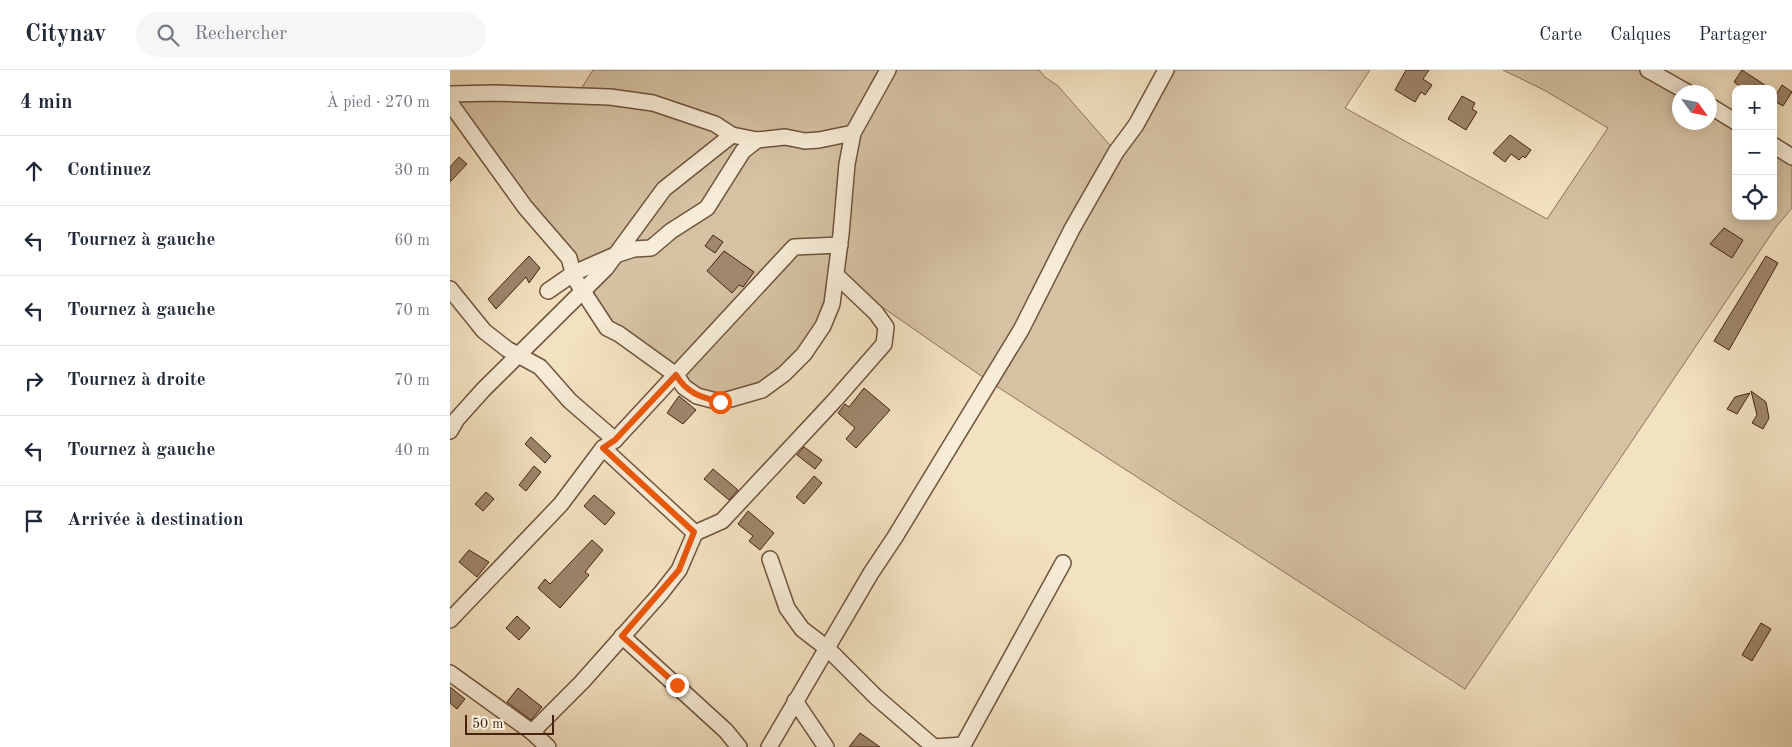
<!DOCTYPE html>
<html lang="fr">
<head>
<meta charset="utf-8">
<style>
  :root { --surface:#fff; --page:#f6f6f7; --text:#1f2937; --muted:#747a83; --line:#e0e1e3 }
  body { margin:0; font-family:"Old Standard TT",serif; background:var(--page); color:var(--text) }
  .controls { position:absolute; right:15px; top:15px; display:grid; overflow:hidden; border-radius:10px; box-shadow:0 2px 12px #0003 }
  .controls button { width:45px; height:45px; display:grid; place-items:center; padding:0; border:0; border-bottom:1px solid var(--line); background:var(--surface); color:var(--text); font:25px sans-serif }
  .compass { position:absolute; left:1222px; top:15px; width:45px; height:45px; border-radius:50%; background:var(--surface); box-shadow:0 2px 12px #0003; rotate:123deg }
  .scale { position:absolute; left:15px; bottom:12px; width:89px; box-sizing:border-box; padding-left:5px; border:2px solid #452310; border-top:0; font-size:14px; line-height:18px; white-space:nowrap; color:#452310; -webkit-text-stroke:4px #f7ecd7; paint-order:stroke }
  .stop { position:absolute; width:15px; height:15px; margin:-11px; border:4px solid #ea580c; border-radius:50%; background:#fff }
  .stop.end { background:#ea580c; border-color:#fff; box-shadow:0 1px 5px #0008 }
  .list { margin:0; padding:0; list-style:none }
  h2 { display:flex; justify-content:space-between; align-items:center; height:65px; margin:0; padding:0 20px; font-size:21px }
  h2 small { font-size:16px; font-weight:400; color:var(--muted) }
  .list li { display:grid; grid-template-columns:32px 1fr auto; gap:15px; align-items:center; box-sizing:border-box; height:70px; padding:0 20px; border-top:1px solid var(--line) }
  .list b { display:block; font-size:19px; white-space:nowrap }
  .list em { font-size:16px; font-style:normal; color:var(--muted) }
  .icon { flex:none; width:28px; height:28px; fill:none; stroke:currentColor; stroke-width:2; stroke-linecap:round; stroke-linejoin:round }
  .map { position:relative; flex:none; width:1342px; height:677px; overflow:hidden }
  header { display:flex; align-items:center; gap:30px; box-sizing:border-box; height:70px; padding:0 25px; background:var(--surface); border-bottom:1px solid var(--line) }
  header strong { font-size:24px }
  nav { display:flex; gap:28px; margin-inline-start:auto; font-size:18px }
  .search { width:350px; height:45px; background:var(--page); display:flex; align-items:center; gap:12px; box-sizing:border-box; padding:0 18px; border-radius:28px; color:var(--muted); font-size:19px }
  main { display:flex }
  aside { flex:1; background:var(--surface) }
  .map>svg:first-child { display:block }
</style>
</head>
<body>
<header>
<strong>Citynav</strong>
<div class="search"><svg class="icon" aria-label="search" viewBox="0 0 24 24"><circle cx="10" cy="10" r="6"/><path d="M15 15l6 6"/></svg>Rechercher</div>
<nav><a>Carte</a><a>Calques</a><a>Partager</a></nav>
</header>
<main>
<aside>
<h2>4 min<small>À pied · 270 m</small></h2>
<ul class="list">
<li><svg class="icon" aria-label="ahead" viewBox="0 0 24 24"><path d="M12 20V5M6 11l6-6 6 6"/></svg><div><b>Continuez</b></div><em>30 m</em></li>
<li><svg class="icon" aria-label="left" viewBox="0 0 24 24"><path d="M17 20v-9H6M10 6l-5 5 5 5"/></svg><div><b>Tournez à gauche</b></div><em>60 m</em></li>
<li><svg class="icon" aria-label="left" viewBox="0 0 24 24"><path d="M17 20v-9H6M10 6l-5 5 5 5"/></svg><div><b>Tournez à gauche</b></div><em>70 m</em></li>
<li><svg class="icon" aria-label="right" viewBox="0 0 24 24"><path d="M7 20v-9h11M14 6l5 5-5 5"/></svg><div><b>Tournez à droite</b></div><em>70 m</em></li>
<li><svg class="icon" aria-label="left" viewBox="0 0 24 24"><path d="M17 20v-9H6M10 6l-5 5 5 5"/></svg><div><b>Tournez à gauche</b></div><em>40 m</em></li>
<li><svg class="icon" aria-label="arrive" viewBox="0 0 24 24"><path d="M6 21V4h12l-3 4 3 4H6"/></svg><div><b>Arrivée à destination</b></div></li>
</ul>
</aside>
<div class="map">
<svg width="1342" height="677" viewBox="0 0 1342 677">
  <rect width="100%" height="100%" fill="#f3e2c1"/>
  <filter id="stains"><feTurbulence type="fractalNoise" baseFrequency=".004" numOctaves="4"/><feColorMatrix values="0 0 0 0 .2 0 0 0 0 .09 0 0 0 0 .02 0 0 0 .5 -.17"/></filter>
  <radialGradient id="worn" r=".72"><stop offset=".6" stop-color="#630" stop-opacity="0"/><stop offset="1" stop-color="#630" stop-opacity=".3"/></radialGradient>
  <path fill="#d5c2a3" stroke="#8d725a" d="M143,0h446l6,7 13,9 58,66 50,-82h204l-25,38 202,111 61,-91 -64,-38 -41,-20h140l37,22v30h30v-13l26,16v91h37v-69l19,11v50l-16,19 -311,462 -475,-307 -154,-107 -10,45 -42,54 -54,26 -33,-4 -90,-68 -157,-233 126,2z"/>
  <g fill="#9f866c" stroke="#452310">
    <path d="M956,0h23l-6,9 9,6 -7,10 -4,-3 -6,10 -20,-12z"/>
    <path d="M1292,0l29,19h-27l-10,-7z"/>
    <path d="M1332,15l10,7 -9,14 -10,-6z"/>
    <path d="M1012,26l13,7 -3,6 5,3 -11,18 -18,-11z"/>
    <path d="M1060,65l21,15 -6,8 -2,-2 -4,4 -8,-6 -6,8 -12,-9z"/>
    <path d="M9,87l8,7 -17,18v-15z"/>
    <path d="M1274,158l19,12 -11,18 -22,-14z"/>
    <path d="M263,165l10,7 -8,11 -10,-7z"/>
    <path d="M274,181l30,21 -11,15 -4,-2 -7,8 -25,-22z"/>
    <path d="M79,186l11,12 -11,15 -3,-6 -30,32 -8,-10z"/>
    <path d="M1316,186l12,7 -49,87 -15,-9z"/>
    <path d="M414,318l26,22 -34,38 -10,-9 9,-11 -17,-15 7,-9 4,3z"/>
    <path d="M1301,321l15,11 3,16 -6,11 -11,-6 5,-8z"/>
    <path d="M1300,323l-13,21 -10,-5 8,-12z"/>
    <path d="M229,326l17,14 -13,14 -16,-11z"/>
    <path d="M81,367l20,19 -6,7 -20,-19z"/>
    <path d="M354,377l18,13 -7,9 -18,-14z"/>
    <path d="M84,396l7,6 -15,19 -7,-6z"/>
    <path d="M263,399l25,21 -9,10 -25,-21z"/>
    <path d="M364,406l8,7 -18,21 -8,-7z"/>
    <path d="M36,422l8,7 -11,12 -8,-7z"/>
    <path d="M144,425l21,18 -10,12 -21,-19z"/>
    <path d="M298,441l26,22 -14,17 -11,-9 4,-5 -15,-12z"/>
    <path d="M142,470l11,10 -18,22 4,3 -29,33 -22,-20 7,-9 5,5z"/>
    <path d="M19,480l20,12 -12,15 -18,-15z"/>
    <path d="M67,546l13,12 -11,12 -13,-12z"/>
    <path d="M1311,553l10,6 -19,32 -10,-6z"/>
    <path d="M0,617l15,12 -8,10 -7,-6z"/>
    <path d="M68,618l24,19 -11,13 -24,-18z"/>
    <path d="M410,663l20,14h-31z"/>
  </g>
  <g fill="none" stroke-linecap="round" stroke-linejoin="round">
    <defs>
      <g id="minor">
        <path d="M1198,0l39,22"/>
        <path d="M0,24l45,-1 115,4 43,6 62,21 17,11 25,5 28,-3 20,4 14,-1 34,-7"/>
        <path d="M0,33l75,104 44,51 6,21 32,49 12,6 57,41 8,12 13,9 23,6 42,-12 22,-16 20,-20 19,-28 9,-22 9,-70 6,-70 6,-31 35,-63"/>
        <path d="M1260,36l26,16"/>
        <path d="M1323,75l19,12"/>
        <path d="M0,219l34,42 23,18 33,18 30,34 45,39 -12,8 -42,56 -111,116"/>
        <path d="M98,221l26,-18 41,-18 19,-6 17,-1 20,-17 36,-23 36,-57 14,-11"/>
        <path d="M0,361l7,-12 26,-29 123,-122 58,-79 68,-54"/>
        <path d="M165,370l179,-193 46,-2"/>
        <path d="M153,378l92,85"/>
        <path d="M320,489l17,49 15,21 26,20 48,48 58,50 29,-2"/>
        <path d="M172,566l104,95 13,16"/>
        <path d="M0,603l82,59 16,15"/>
        <path d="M345,631l31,46"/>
        <path d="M82,662l50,-50 79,-89 18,-23 16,-37 27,-12 113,-121 49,-56 2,-17 -10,-14 -40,-38"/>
        <path d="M319,677l102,-174 24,-36 126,-207 51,-101 44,-77 20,-27 30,-55"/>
        <path d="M512,677l101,-184"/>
      </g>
    </defs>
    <use href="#minor" stroke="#70533c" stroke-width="18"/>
    <use href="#minor" stroke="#f7ecd7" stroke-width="15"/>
  </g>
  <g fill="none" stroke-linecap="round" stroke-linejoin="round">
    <path stroke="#ea580c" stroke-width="6" d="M227,615l-55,-49 57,-66 15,-38 -91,-84 12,-8 61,-65c11,18 24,22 44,27"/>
  </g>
  <rect width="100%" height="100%" filter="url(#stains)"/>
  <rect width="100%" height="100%" fill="url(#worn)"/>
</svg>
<div class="controls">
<button>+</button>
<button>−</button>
<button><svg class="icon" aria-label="locate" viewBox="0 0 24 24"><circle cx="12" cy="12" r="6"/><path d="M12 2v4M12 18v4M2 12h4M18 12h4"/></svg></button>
</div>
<svg class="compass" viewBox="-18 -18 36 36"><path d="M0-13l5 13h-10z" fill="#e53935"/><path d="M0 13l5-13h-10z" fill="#747a83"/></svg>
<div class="scale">50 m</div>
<div class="stop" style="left:270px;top:332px"></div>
<div class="stop end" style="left:227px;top:615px"></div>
</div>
</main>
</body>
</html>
